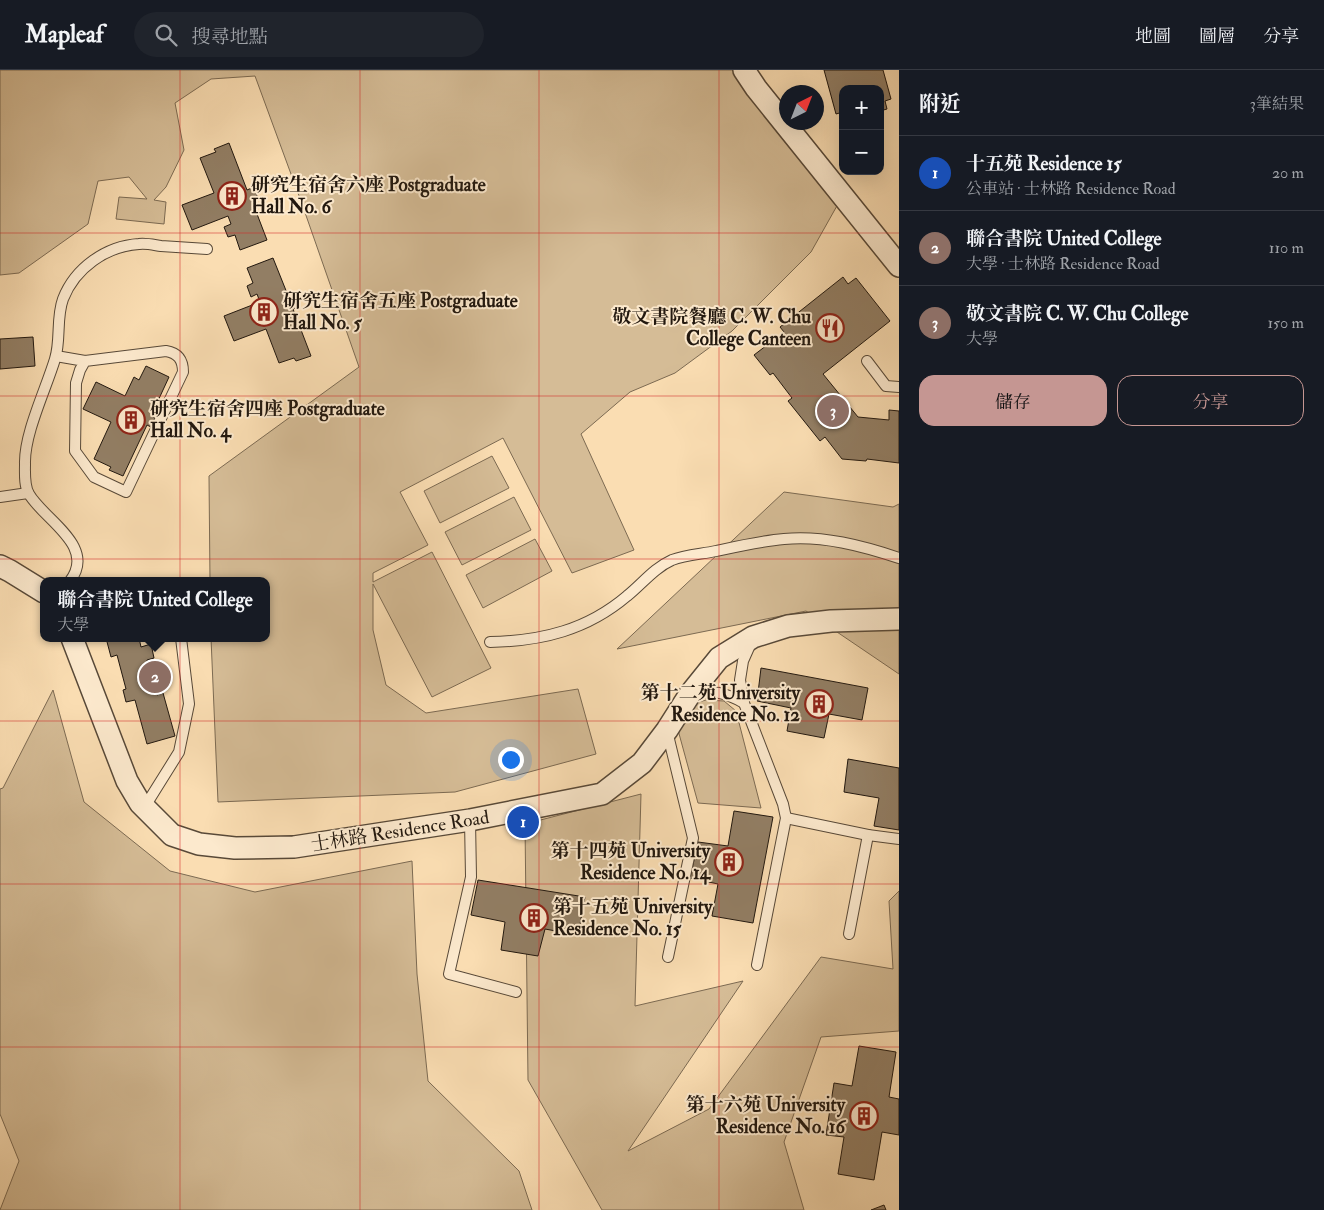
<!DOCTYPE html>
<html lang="zh-TW">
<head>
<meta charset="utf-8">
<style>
  :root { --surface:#171b24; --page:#20242c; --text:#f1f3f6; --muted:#9ea1a6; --line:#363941; --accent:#c59692 }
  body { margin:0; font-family:"IM FELL Double Pica","Noto Serif TC",serif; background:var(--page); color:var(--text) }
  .controls { position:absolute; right:15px; top:15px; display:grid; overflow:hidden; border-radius:10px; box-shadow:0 5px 20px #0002 }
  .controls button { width:45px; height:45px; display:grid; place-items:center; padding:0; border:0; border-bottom:1px solid var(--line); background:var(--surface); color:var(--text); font:25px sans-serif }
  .compass { position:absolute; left:779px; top:15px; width:45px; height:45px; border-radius:50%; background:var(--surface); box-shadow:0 5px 20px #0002; rotate:42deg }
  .you { position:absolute; left:510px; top:689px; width:18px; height:18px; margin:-12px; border:4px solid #fff; border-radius:50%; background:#1a73e8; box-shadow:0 0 0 8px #1a73e833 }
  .badge { display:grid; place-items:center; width:32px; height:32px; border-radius:50%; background:var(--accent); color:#fff; font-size:16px; font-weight:700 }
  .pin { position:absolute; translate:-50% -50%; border:2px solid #fff; box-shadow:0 1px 5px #0006 }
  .popup { position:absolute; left:40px; top:507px; width:230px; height:65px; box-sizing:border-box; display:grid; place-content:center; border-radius:10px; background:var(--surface); filter:drop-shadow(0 1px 4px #0005); font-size:16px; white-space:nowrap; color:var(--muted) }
  .popup b { font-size:19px; color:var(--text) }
  .popup::after { content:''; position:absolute; left:50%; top:100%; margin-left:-10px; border:10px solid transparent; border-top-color:var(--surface) }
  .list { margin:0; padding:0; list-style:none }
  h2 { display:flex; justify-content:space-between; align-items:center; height:65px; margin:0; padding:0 20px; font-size:21px }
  h2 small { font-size:16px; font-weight:400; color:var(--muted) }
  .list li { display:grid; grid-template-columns:32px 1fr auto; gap:15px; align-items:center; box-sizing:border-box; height:75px; padding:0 20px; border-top:1px solid var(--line) }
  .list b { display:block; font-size:19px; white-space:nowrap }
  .list p { margin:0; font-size:16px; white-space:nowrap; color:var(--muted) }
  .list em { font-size:16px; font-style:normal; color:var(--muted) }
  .actions { display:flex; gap:10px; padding:15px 20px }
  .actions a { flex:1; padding:11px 0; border:1px solid var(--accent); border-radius:15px; text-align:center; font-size:18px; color:var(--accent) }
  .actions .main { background:var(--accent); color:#111 }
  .icon { flex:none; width:28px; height:28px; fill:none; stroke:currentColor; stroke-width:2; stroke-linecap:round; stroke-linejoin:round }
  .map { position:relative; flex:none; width:899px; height:1140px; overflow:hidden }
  header { display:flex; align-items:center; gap:30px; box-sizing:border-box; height:70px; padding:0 25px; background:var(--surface); border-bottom:1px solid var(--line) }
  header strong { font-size:24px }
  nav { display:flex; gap:28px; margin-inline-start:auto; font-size:18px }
  .search { width:350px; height:45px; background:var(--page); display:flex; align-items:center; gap:12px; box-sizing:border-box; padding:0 18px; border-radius:28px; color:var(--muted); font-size:19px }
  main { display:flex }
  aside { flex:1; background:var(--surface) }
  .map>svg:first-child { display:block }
</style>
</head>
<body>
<header>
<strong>Mapleaf</strong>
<div class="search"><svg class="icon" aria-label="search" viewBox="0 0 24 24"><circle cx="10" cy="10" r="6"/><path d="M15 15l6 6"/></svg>搜尋地點</div>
<nav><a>地圖</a><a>圖層</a><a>分享</a></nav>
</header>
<main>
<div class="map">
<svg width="899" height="1140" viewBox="0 0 899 1140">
  <rect width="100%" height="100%" fill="#faddb2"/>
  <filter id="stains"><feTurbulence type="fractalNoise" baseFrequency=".004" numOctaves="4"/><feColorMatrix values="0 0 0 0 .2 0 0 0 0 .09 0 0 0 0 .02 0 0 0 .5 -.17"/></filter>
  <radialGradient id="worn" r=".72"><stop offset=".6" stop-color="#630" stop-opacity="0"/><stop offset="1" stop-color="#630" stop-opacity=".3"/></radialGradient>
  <g fill="#d5bc96" stroke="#7c6a52">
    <path d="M0,0h735l103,134 -27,48 -79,79 -57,42 -45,19 -49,42 53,116 -62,23 -69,-135 -103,54 28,53 -55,28v9l59,-30 59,116 -59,29 -59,-113v46l13,55 40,28 152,-24 18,65 -141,38 -237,10 -7,-164h55v-57h-56l-1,-105 150,-109 -57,-163 -47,-128 -44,3 -36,24 9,47 -18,37 -12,13 12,2 -2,22 -48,-5 3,-22 28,2 -18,-22 -31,4 -10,43 -69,49 -19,2z"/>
    <path d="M492,386l17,32 -69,35 -16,-32z"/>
    <path d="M784,422l109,15 6,-3v170l-93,-63 -189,38z"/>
    <path d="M514,427l17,33 -69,35 -17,-33z"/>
    <path d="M535,469l17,32 -69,37 -17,-33z"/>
    <path d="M53,620l31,112 86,69 85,21 157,-31 5,113 11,107 91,90 13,39h-532l19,-49 -19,-47v-325l3,-1z"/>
    <path d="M706,630l18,1 12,10 25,97 -63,-5 -20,-73 17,-27z"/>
    <path d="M641,724l-6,212 108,-25 -115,170 81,-42 112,-152 72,12 -4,-68 10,-10v140l-78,6 -37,105 20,68h-202l-74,-130 -3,-256z"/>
  </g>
  <g fill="#927e64" stroke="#22180f">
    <path d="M824,0h59l8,29 -6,2 2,8 -7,2v-22h-37v23l-7,2z"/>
    <path d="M229,73l18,47 7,-3 4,12 -6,2 15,39 -27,10 -5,-15 -7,2 -4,-10 7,-3 -3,-8 -36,14 -10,-25 32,-12 -14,-35 16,-6 -2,-3z"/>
    <path d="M273,188l16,40 6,-3 4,11 -6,3 18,47 -15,5 -2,-3 -15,5 -13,-34 -32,12 -10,-25 36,-14 -3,-8 -6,3 -4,-11 6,-3 -6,-15z"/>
    <path d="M843,207l5,7 8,-6 34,43 -67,53 35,43 31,3v-10l10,1v52l-32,-4 -1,2 -24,-2 -17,-22 -5,4 -32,-40 4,-3 -19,-25 -3,2 -16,-20 30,-23 -4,-5z"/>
    <path d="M33,267l2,29 -35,3v-30z"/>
    <path d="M146,296l23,11 -18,39 4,2 -4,9 -4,-2 -24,51 -14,-6 2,-3 -17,-8 17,-37 -28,-13 13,-27 29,14 9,-19 5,3z"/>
    <path d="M106,568h33l2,9 10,-3 3,14 -7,2 10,35 6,-2 12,43 -28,8 -12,-44 -9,2 -3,-12 3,-1 -9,-34 -6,2z"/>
    <path d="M761,598l107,20 -6,32 -33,-6 -5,24 -37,-7 4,-23 -34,-7z"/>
    <path d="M848,689l51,9v62l-25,-4 5,-28 -35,-6z"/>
    <path d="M734,741l39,6 -20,106 -41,-7 6,-32 -28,-6 8,-36 30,4z"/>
    <path d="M478,810l107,17 -7,38 -33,-6 -7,27 -37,-6 4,-28 -34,-7z"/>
    <path d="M859,976l37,6 -7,45 10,2v36l-17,-3 -8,48 -36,-6 6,-37 -18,-2 8,-52 18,3z"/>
    <path d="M884,1135l2,5h-15z"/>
  </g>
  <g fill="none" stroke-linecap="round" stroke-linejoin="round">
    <defs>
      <g id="service">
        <path d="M56,286l29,5 -5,9 -4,13 -1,68 19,26 32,15 57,-120c0,-12 -5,-19 -17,-21l-81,10"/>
        <path d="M867,291l19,25 13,1"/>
        <path d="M0,427l28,-4"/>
        <path d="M70,511c27,-35 -26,-61 -41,-87 -5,-8 -4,-21 -4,-30 -1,-30 21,-75 30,-105 6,-19 1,-41 8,-60 12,-31 43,-53 76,-55 7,-1 15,1 22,2 16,1 31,2 46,3"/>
        <path d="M490,572c52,-1 97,-12 137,-46 15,-12 27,-28 45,-36 13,-5 30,-6 44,-9 23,-5 45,-10 68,-12 38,-4 79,7 115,19"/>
        <path d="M751,573l-8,18 -3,19 4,23 39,101 3,14 -29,147"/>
        <path d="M692,624c22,-4 32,-2 52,9"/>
        <path d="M667,661l26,107 -25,119"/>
        <path d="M144,738l35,-56 10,-48 -8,-66"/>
        <path d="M786,748l82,17 31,4"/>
        <path d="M470,750l1,57 -22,97 67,18"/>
        <path d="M849,864l19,-99"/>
      </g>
      <g id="minor">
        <path d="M744,0l12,18 143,178"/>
        <path d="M0,496l10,5 34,21"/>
        <path d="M72,568l55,143 13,22 32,32 27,9 36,4 59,-1 176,-27 132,-26 40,-31 25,-33 23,-36 29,-36 34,-21 35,-11 43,-5 68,-2"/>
      </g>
    </defs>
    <use href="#service" stroke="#584938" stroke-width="12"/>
    <use href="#minor" stroke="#584938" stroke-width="24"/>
    <use href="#service" stroke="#fce9cd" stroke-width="10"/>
    <use href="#minor" stroke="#fce9cd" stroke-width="21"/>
  </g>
  <path fill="none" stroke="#d62828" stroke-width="1" stroke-opacity="0.55" d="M180,0v1140M360,0v1140M539,0v1140M719,0v1140M0,163h899M0,326h899M0,489h899M0,651h899M0,814h899M0,977h899"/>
  <defs>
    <symbol id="building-ring" viewBox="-11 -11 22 22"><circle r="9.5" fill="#fce9cd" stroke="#8f2418" stroke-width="1.5"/><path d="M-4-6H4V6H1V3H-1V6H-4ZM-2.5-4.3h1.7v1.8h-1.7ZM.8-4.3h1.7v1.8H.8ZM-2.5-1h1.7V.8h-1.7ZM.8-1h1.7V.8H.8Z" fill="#8f2418"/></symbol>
    <symbol id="restaurant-ring" viewBox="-11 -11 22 22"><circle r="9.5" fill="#fce9cd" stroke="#8f2418" stroke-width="1.5"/><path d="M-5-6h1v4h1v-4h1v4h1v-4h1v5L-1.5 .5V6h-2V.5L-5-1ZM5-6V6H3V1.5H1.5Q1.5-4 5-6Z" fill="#8f2418"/></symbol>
  </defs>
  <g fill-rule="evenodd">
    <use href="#building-ring" x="216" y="110" width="32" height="32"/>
    <use href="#building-ring" x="248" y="226" width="32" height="32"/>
    <use href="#restaurant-ring" x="814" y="242" width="32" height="32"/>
    <use href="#building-ring" x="115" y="334" width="32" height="32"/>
    <use href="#building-ring" x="803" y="618" width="32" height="32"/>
    <use href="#building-ring" x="713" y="776" width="32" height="32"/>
    <use href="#building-ring" x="518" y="832" width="32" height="32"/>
    <use href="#building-ring" x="848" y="1030" width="32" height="32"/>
  </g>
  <g text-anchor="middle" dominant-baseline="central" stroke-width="4" stroke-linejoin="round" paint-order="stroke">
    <g font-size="19" font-weight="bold" fill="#22180f" stroke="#fce9cd" text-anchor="start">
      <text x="251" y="115">研究生宿舍六座 Postgraduate<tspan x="251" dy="22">Hall No. 6</tspan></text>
      <text x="283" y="231">研究生宿舍五座 Postgraduate<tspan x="283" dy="22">Hall No. 5</tspan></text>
      <text x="811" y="247" text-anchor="end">敬文書院餐廳 C. W. Chu<tspan x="811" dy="22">College Canteen</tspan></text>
      <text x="150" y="339">研究生宿舍四座 Postgraduate<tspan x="150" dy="22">Hall No. 4</tspan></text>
      <text x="800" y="623" text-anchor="end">第十二苑 University<tspan x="800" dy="22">Residence No. 12</tspan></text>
      <text x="710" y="781" text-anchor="end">第十四苑 University<tspan x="710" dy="22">Residence No. 14</tspan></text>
      <text x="553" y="837">第十五苑 University<tspan x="553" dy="22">Residence No. 15</tspan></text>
      <text x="845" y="1035" text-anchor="end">第十六苑 University<tspan x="845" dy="22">Residence No. 16</tspan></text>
    </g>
    <g font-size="19" fill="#22180f" stroke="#fce9cd">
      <text transform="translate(400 761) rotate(-9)">士林路 Residence Road</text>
    </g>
  </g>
  <rect width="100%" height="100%" filter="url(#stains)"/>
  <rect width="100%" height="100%" fill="url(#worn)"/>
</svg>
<div class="controls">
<button>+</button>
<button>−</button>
</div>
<svg class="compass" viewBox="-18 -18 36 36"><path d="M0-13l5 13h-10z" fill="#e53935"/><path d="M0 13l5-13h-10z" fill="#9ea1a6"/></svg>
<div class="you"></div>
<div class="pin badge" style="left:523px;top:752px;background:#1a4fb4">1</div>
<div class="pin badge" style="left:155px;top:607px;background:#8d6e63">2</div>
<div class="popup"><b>聯合書院 United College</b>大學</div>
<div class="pin badge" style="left:833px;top:341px;background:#8d6e63">3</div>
</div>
<aside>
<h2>附近<small>3筆結果</small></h2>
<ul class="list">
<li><span class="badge" style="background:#1a4fb4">1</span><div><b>十五苑 Residence 15</b><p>公車站 · 士林路 Residence Road</p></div><em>20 m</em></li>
<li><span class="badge" style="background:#8d6e63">2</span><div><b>聯合書院 United College</b><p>大學 · 士林路 Residence Road</p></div><em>110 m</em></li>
<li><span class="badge" style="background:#8d6e63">3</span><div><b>敬文書院 C. W. Chu College</b><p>大學</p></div><em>150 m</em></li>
</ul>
<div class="actions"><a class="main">儲存</a><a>分享</a></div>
</aside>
</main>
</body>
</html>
